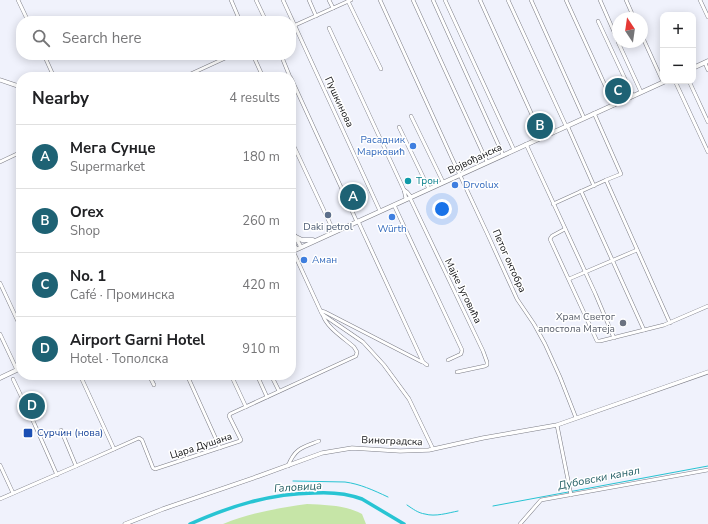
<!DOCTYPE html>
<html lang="en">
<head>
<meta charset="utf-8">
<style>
  :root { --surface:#fff; --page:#f6f6f6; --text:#202124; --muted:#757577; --line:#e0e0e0; --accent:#1e6274 }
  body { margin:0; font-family:"Nunito Sans",sans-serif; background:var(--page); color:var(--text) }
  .controls { position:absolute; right:12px; top:12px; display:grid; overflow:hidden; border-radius:8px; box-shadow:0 2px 10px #0003 }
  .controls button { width:36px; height:36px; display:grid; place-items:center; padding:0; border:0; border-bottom:1px solid var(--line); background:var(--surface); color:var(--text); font:20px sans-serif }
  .compass { position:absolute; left:612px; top:12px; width:36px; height:36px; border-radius:50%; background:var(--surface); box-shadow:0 2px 10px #0003; rotate:347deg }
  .you { position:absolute; left:442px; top:209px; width:14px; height:14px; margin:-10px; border:3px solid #fff; border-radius:50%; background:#1a73e8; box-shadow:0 0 0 6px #1a73e833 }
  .badge { display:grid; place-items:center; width:26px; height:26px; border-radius:50%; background:var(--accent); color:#fff; font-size:13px; font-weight:700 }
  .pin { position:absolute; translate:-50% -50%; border:2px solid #fff; box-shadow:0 1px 4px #0006 }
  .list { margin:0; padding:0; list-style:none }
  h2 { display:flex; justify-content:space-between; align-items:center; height:52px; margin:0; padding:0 16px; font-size:17px }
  h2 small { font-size:13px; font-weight:400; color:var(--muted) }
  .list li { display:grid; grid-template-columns:26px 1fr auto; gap:12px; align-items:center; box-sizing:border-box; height:64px; padding:0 16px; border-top:1px solid var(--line) }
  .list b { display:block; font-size:15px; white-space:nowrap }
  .list p { margin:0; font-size:13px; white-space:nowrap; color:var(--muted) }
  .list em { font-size:13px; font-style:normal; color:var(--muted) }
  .icon { flex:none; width:22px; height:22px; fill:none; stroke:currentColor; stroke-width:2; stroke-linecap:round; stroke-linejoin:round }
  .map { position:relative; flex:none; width:708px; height:524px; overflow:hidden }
  .search { position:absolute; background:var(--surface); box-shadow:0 2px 10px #0003; left:16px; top:16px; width:280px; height:44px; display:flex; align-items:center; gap:10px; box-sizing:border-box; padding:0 14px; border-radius:16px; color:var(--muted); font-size:15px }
  .panel { position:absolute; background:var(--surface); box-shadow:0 2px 10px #0003; left:16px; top:72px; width:280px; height:308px; border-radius:16px }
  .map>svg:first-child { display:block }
</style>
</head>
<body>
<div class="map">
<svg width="708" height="524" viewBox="0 0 708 524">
  <rect width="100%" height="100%" fill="#f0f2fc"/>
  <path fill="#c6e5a7" d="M307,504c19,1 38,1 55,10l4,10h-143c27,-11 55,-16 84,-20z"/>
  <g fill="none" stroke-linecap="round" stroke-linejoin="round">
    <g stroke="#28c4d3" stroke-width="1">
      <path d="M293,481l52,1c15,2 28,8 43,15"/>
      <path d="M407,505c6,4 11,8 18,9 10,3 23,-1 33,-3"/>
      <path d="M493,506l215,-40"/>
    </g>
    <path stroke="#28c4d3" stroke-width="3.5" d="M190,524c41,-18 78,-30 124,-31 16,-1 32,0 48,6l42,25"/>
    <defs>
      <g id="minor">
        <path d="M18,0l10,21"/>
        <path d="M231,0l9,21"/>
        <path d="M256,0l10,21"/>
        <path d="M283,0l97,211"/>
        <path d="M309,0l7,16"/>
        <path d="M329,0l4,8"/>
        <path d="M380,0l71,156 36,77 30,66 17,25 11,20 15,33 16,41"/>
        <path d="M413,0l74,162"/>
        <path d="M433,0l70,155"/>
        <path d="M445,0l69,150"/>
        <path d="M480,0l62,137"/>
        <path d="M508,0l58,126"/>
        <path d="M531,0l53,118"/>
        <path d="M566,0l48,105"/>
        <path d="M600,0l18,41"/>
        <path d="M626,0l8,18"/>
        <path d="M700,0l8,17"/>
        <path d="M348,1l33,68"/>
        <path d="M598,21l35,75"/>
        <path d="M291,27l60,-27"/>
        <path d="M329,28l75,162 2,9"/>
        <path d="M642,36l21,46"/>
        <path d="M618,42l23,50"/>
        <path d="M44,55l10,22"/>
        <path d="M253,55l10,22"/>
        <path d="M281,55l9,22"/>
        <path d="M705,63l3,7"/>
        <path d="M234,76l1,1"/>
        <path d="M184,77l48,-22"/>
        <path d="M291,78l66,144"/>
        <path d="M675,81l33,71"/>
        <path d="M689,81l19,41"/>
        <path d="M594,113l27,61 -15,6"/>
        <path d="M411,116l32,66"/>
        <path d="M567,125l27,61"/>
        <path d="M399,127l30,62"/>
        <path d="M291,140l43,92"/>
        <path d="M526,144l69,149 19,45"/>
        <path d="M0,162l21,-10"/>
        <path d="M404,190l3,2 4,5"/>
        <path d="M581,191l63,139"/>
        <path d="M410,198l73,153 4,11v3l-2,1 -28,6"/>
        <path d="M553,204l53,-24 64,143"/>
        <path d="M394,205l68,145 -1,4 -13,6"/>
        <path d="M358,221l65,141 4,3"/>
        <path d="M565,229l-13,7 -2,3 47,102h3l64,-16 44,-19"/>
        <path d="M293,251l29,63 41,28 21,23 25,34 24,50"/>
        <path d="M569,279l68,-29"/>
        <path d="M0,283l21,45"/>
        <path d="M321,311l4,1 97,50"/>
        <path d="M0,334l17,36"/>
        <path d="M80,375l34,74"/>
        <path d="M149,375l5,10"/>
        <path d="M187,375l33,73"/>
        <path d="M231,375l15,32"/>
        <path d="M257,375l10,22"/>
        <path d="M271,375l8,16"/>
        <path d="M13,379l21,44 23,52"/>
        <path d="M557,425l14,70"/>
        <path d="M61,430l15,36"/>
        <path d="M0,465l13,28"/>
        <path d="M288,466c7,-18 15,-19 31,-25"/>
        <path d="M0,499l76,-33 63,-28 3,2 11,28 2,1 85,-28 1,-1 -12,-24 1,-2 126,-58 1,-4 -3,-5c-9,-8 -28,-20 -31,-32"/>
        <path d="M520,524l21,-24 167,-30"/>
      </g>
      <g id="tertiary">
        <path d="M0,80l21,7"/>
        <path d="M291,229l10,18"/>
        <path d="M291,238l5,11"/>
        <path d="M125,524l38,-15 96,-33 63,-23 30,-5 48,3 29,-1 54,-12 74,-13 151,-53"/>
      </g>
      <g id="secondary">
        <path d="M693,68l15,-7"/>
        <path d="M296,237l6,3h11"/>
        <path d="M291,252l375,-171"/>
        <path d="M0,378l21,-10"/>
      </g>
    </defs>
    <use href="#minor" stroke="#7d7e87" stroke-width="4"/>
    <use href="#tertiary" stroke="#7d7e87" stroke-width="4.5"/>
    <use href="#secondary" stroke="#7d7e87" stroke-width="5"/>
    <use href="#minor" stroke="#fff" stroke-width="3"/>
    <use href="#tertiary" stroke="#fff" stroke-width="3.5"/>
    <use href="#secondary" stroke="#fff" stroke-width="4"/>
  </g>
  <g fill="#3f7fe0" stroke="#fff" stroke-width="1.5">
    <circle cx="413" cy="146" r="4"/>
    <circle cx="455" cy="185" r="4"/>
    <circle cx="392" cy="217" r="4"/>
    <circle cx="304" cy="260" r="4"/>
  </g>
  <circle fill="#0f9aa8" stroke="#fff" stroke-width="1.5" cx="408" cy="181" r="4"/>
  <circle fill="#5c6f8a" stroke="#fff" stroke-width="1.5" cx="328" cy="215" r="4"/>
  <circle fill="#6b7280" stroke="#fff" stroke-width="1.5" cx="623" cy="323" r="4"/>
  <rect fill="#1a4fb4" stroke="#fff" stroke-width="1.5" x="23" y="428" width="10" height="10" rx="2"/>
  <g text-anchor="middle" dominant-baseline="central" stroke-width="3" stroke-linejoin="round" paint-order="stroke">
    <g font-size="10" fill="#101114" stroke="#fff">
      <text transform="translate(339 102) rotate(65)">Пушкинова</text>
      <text transform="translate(475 159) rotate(-25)">Војвођанска</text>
      <text transform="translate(509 261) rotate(66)">Петог октобра</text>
      <text transform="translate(463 291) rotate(64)">Мајке Југовића</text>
      <text transform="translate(392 441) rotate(2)">Виноградска</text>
      <text transform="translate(201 446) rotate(-18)">Цара Душана</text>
    </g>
    <g font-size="10" fill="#366cbe" stroke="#fff" text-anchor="start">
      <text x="405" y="140" text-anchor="end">Расадник<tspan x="405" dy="12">Марковић</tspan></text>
      <text x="463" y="185">Drvolux</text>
      <text x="392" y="229" text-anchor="middle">Würth</text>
      <text x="312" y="260">Аман</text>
    </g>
    <g font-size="10" fill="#0d838f" stroke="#fff" text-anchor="start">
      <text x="416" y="181">Трон</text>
    </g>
    <g font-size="10" fill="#4e5e75" stroke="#fff">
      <text x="328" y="227">Daki petrol</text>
    </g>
    <g font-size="10" fill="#5b616d" stroke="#fff" text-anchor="end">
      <text x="615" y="317">Храм Светог<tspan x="615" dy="12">апостола Матеја</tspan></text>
    </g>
    <g font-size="10" fill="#164399" stroke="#fff" text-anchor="start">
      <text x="37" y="433">Сурчин (нова)</text>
    </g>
    <g font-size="11" font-style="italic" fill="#266066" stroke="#fff">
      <text transform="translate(599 478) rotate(-11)">Дубовски канал</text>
      <text transform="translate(298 487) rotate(-4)">Галовица</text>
    </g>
  </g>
</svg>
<div class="controls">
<button>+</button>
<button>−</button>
</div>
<svg class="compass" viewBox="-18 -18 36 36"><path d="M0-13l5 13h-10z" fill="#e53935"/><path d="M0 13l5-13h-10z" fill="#757577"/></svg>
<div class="you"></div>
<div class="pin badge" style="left:353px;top:197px">A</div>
<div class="pin badge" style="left:540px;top:126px">B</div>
<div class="pin badge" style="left:618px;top:91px">C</div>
<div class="pin badge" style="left:32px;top:406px">D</div>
<div class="search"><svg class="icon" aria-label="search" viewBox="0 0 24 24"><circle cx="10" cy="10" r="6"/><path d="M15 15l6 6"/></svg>Search here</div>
<section class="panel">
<h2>Nearby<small>4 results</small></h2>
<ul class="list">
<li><span class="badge">A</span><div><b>Мега Сунце</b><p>Supermarket</p></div><em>180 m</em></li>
<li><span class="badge">B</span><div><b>Orex</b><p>Shop</p></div><em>260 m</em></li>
<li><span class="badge">C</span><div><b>No. 1</b><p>Café · Проминска</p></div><em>420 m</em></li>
<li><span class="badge">D</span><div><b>Airport Garni Hotel</b><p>Hotel · Тополска</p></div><em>910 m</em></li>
</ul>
</section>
</div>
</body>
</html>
